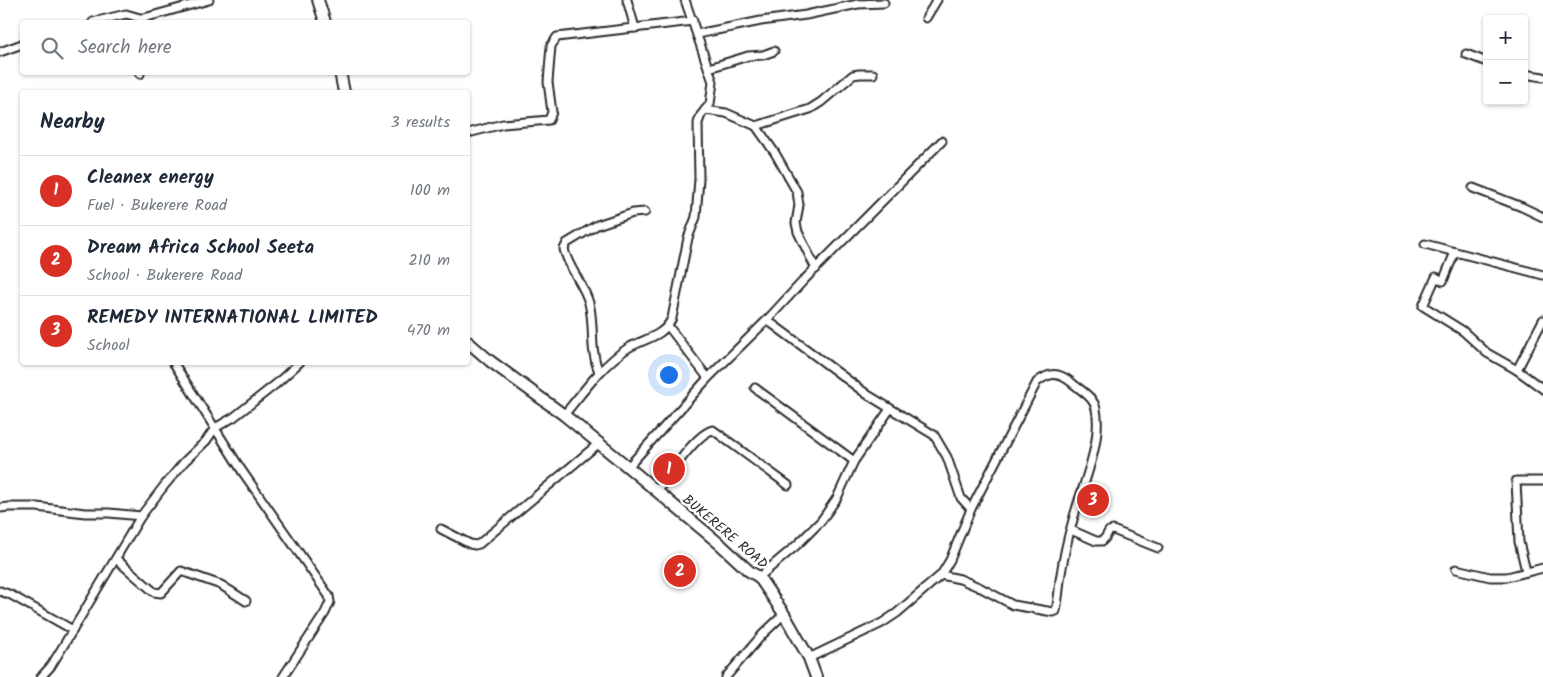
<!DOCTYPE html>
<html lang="en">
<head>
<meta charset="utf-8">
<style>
  :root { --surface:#fff; --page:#f2f2f3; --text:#1f2937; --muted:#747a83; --line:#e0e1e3; --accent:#d93025 }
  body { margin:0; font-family:Kalam,sans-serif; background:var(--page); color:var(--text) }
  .controls { position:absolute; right:15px; top:15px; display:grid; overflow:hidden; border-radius:5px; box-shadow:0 1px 4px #0004 }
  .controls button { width:45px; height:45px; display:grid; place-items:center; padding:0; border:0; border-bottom:1px solid var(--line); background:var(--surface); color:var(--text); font:25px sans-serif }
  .you { position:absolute; left:668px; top:374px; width:18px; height:18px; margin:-12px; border:4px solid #fff; border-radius:50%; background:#1a73e8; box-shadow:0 0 0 8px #1a73e833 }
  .badge { display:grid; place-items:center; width:32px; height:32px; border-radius:50%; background:var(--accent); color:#fff; font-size:16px; font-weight:700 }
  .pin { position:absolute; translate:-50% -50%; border:2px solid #fff; box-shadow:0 1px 5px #0006 }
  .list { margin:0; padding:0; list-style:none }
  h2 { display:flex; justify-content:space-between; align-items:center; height:65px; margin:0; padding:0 20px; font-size:21px }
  h2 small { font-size:16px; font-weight:400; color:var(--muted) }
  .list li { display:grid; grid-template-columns:32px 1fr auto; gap:15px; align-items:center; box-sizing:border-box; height:70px; padding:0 20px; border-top:1px solid var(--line) }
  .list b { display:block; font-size:19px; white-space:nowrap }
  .list p { margin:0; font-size:16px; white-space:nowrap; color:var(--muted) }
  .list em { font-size:16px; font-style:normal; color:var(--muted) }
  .icon { flex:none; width:28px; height:28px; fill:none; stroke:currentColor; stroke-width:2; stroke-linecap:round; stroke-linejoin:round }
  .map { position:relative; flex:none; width:1543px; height:677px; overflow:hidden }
  .search { position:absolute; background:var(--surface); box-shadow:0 1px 4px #0004; left:20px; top:20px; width:450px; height:55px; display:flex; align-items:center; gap:12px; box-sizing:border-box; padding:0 18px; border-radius:5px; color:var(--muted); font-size:19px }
  .panel { position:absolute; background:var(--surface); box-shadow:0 1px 4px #0004; left:20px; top:90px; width:450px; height:275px; border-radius:5px }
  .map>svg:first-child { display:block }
</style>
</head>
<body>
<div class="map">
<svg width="1543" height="677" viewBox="0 0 1543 677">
  <rect width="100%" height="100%" fill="#fff"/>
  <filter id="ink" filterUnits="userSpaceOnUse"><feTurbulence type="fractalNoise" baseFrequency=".02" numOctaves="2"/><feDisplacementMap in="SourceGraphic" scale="10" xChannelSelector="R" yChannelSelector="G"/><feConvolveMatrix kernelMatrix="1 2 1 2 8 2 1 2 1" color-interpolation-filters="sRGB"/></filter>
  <g filter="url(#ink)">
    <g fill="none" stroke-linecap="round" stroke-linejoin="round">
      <defs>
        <g id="minor">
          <path d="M627,0l8,28"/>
          <path d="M926,18l11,-18"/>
          <path d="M93,22l33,-8 14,4h4l65,-18"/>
          <path d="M697,34l64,-13 45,-6 52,-11 26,-1"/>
          <path d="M0,52l22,-8"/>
          <path d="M1466,54l21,8"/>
          <path d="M709,68l39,-12 15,-1 11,-4"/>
          <path d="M139,72l1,2"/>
          <path d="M1524,74l19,3"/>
          <path d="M705,110l21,3 30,13 54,-17 11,-7 32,-27 6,-1h14"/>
          <path d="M756,126l19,27 22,39 2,13 -3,18 2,9 18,37"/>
          <path d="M468,133l35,-9 46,-4 3,-8 -4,-30 3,-36 6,-9 136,-16"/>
          <path d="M1473,188l49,19 21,10"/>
          <path d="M1425,244l118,31"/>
          <path d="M1455,252l-12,29 -7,-4 -13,29 40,25 24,22 30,17 26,19"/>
          <path d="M767,320l101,75 66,40 13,22 14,41 10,11"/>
          <path d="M668,326l40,52"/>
          <path d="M173,362l69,109 87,125 1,6 -5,11 -42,64"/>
          <path d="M1517,370l26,-50"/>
          <path d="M599,372c-10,-23 -4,-46 -10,-69 -5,-19 -21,-35 -25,-54l3,-6 30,-18 36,-12 12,-1"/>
          <path d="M755,388l99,73"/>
          <path d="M564,415c19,-23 38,-50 64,-67 15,-9 36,-11 44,-30l16,-80 8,-21 3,-38 -1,-56 3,-8 9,-11 3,-22 -28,-82"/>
          <path d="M628,467l80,-89 59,-58 37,-40 138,-139"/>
          <path d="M657,492c10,-14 39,-59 56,-62l75,55"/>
          <path d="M0,508l9,-1h28l48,6h24l32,3"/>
          <path d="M441,529l29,15 5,1 4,-1 119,-100"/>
          <path d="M1071,530l25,11h6l3,-3 4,-7 4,-1 45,18"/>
          <path d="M116,559l38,33 7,1 20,-22 40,14 25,16"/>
          <path d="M1456,569l34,8h17l36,-9"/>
          <path d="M1526,571l-7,-29 -3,-61h27"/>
          <path d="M759,577l39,-33 23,-23 16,-23 17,-37 36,-52"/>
          <path d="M0,591l11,4 62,35"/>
          <path d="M809,658l73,-35 15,-10 44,-38 9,-15 21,-51 66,-127c13,-10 21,-10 34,0 9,8 23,15 25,27 7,34 -15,79 -23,111 -6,20 -10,40 -13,60 -1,10 -2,21 -4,31l-3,1 -40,-7 -32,-17 -21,-9 -19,-4"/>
          <path d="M41,677l10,-11 14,-23 76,-127 23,-30 21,-25 21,-20 9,-13 19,-11 42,-33 24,-22"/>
          <path d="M726,677l36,-42 22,-21"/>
        </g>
        <g id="secondary">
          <path d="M318,0l7,22"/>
          <path d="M340,72l4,20"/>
          <path d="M468,342l22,19 74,54 64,52 93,78 28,26 10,6 25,37 25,44 7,19"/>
        </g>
      </defs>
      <use href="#minor" stroke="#2b2b2b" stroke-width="11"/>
      <use href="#secondary" stroke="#2b2b2b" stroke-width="14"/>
      <use href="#minor" stroke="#fff" stroke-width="7"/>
      <use href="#secondary" stroke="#fff" stroke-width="10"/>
    </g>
  </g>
  <g text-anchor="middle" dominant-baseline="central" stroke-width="5" stroke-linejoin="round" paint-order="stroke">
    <g font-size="14" fill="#2b2b2b" stroke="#fff">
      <text transform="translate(725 532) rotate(40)">BUKERERE ROAD</text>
    </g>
  </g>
</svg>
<div class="controls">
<button>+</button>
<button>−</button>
</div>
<div class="you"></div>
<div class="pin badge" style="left:669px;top:469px">1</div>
<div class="pin badge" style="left:680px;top:571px">2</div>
<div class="pin badge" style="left:1093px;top:500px">3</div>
<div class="search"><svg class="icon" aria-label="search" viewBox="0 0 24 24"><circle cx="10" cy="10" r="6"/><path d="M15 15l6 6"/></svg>Search here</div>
<section class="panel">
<h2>Nearby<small>3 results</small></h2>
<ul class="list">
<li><span class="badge">1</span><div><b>Cleanex energy</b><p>Fuel · Bukerere Road</p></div><em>100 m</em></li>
<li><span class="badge">2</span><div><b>Dream Africa School Seeta</b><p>School · Bukerere Road</p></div><em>210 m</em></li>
<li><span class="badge">3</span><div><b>REMEDY INTERNATIONAL LIMITED</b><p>School</p></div><em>470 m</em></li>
</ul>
</section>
</div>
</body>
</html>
